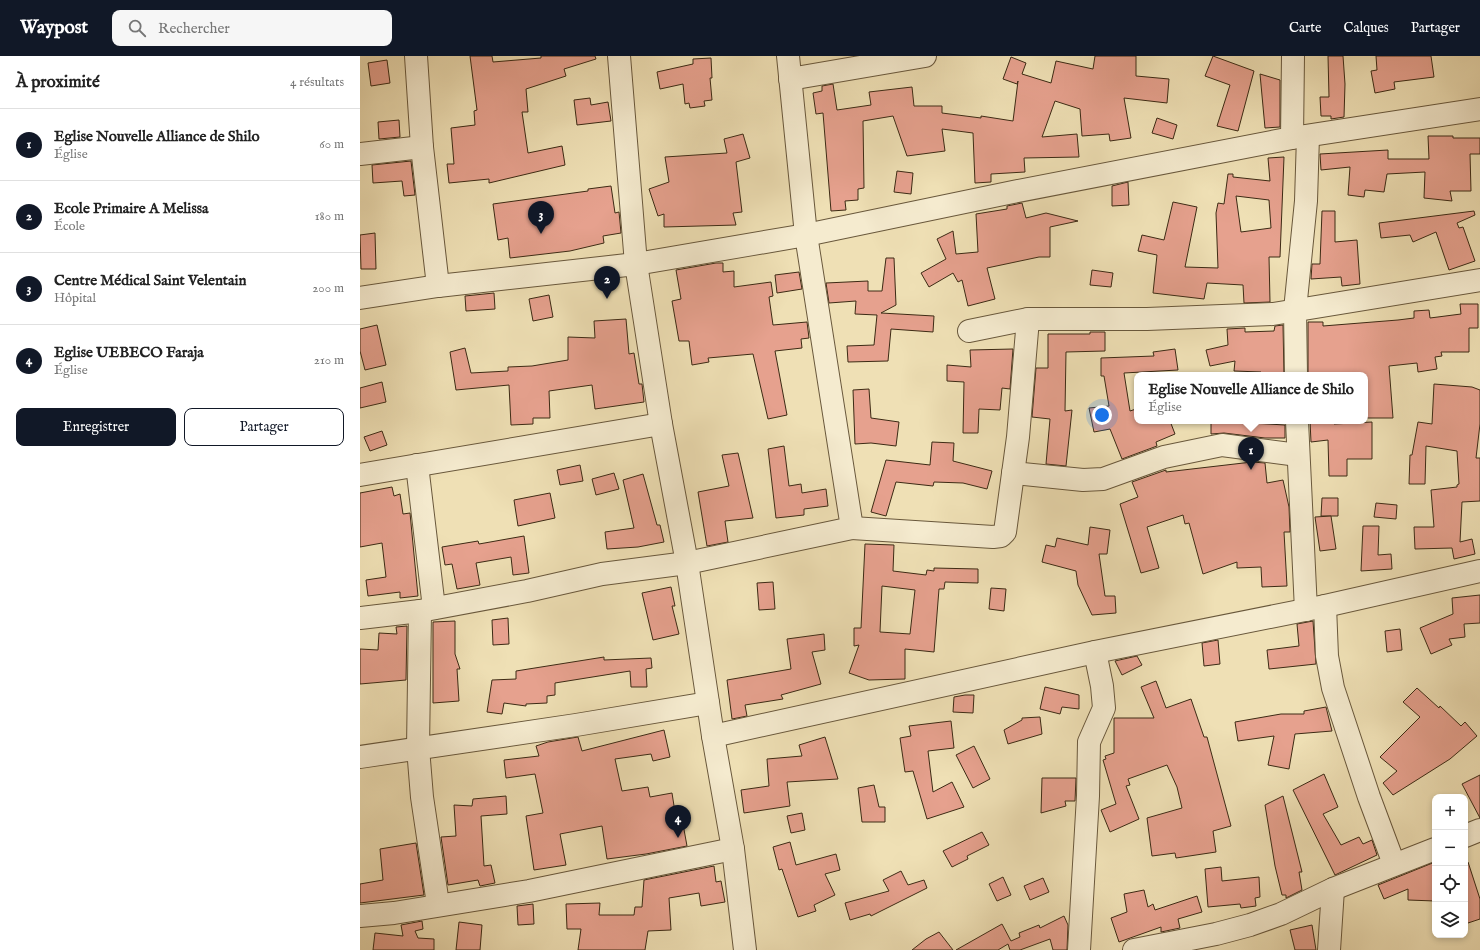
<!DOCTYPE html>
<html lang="fr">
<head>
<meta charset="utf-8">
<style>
  :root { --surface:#fff; --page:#f6f6f6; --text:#222; --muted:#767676; --line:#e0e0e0; --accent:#111827 }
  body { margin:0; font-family:"IM FELL English",serif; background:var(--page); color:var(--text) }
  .controls { position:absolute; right:12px; bottom:12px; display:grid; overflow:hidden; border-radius:8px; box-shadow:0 2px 6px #0003 }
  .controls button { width:36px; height:36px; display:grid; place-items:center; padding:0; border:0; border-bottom:1px solid var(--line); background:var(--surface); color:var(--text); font:20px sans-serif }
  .you { position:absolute; left:742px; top:359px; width:14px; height:14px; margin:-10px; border:3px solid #fff; border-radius:50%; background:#1a73e8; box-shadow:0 0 0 6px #1a73e833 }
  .badge { display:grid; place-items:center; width:26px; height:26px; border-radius:50%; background:var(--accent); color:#fff; font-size:13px; font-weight:700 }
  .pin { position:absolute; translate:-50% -33px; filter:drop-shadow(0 1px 2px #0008) }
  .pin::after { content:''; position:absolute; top:21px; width:14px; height:12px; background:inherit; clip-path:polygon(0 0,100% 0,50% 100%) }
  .popup { position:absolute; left:774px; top:316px; width:234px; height:52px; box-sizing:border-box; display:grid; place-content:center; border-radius:8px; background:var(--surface); filter:drop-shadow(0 1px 3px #0005); font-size:13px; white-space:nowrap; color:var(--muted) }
  .popup b { font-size:15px; color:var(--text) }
  .popup::after { content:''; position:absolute; left:50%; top:100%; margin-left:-8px; border:8px solid transparent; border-top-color:var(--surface) }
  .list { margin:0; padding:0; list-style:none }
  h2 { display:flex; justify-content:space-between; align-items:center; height:52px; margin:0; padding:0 16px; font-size:17px }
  h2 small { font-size:13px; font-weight:400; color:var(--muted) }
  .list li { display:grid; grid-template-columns:26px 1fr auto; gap:12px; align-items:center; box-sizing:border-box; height:72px; padding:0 16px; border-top:1px solid var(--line) }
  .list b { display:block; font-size:15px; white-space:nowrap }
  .list p { margin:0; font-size:13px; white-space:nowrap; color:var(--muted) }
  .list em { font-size:13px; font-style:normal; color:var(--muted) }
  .actions { display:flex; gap:8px; padding:12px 16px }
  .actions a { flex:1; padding:9px 0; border:1px solid var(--accent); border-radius:8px; text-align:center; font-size:14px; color:var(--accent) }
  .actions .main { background:var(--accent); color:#fff }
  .icon { flex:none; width:22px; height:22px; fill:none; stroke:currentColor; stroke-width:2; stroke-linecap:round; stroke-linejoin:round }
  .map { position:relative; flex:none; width:1120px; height:894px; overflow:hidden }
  header { display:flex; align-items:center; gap:24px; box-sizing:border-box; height:56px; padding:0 20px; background:var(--accent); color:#fff }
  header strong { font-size:19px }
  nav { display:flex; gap:22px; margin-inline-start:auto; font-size:14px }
  .search { width:280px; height:36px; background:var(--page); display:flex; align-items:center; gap:10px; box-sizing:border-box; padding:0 14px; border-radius:8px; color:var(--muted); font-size:15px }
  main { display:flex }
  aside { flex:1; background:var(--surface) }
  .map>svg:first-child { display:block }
</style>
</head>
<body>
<header>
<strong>Waypost</strong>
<div class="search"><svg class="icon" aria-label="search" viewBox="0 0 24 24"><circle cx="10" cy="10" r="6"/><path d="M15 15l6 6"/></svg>Rechercher</div>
<nav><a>Carte</a><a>Calques</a><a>Partager</a></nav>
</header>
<main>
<aside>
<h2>À proximité<small>4 résultats</small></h2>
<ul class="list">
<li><span class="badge">1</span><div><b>Eglise Nouvelle Alliance de Shilo</b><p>Église</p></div><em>60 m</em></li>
<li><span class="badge">2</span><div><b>Ecole Primaire A Melissa</b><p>École</p></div><em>180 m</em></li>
<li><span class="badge">3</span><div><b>Centre Médical Saint Velentain</b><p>Hôpital</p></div><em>200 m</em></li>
<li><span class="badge">4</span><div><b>Eglise UEBECO Faraja</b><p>Église</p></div><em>210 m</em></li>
</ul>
<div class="actions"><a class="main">Enregistrer</a><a>Partager</a></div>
</aside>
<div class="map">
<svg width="1120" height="894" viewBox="0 0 1120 894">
  <rect width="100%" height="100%" fill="#efe0b5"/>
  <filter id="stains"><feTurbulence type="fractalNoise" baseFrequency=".005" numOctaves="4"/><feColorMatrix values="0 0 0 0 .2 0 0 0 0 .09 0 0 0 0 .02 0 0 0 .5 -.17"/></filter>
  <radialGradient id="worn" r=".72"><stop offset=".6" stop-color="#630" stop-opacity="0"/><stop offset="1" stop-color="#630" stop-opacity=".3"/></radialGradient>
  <g fill="#e6a18e" stroke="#3c2a14" fill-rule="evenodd">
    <path d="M110,0h22l1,6 48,-4v-2h54l1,3 -32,10 2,7 -40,13 2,23h-6l6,41 34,-7 3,19 -76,18v-4l-40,4 -2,-19h7l-3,-36 24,-3 -1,-14 3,-1z"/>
    <path d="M735,0h41v20l33,3 -2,24 -43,-5 7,40 -21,3 -1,-7 -27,2 -2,-27 -25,-8 -13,36 35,-3 2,23 -55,1 1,14 -34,2v8l-16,1 -2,-50 -31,-4 3,22 -38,5 -14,-40 -30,5 1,67 -6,1v11l-13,1 1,9 -15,1 -8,-98 -7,1 -3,-21 9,-2v-5l11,-2 4,26 34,-5 -2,-13 43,-5 2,19h28v7l39,5v-2l32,5 5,-40 -1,3 -14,-5 8,-22 15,6 -4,11 29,9 5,-22 37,8z"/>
    <path d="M853,0l41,15 -16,60 -21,-5 13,-41 -25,-9z"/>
    <path d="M968,0h15l2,28 -1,33 -13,2v-3h-10l-1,-19h9z"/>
    <path d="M1016,0h55l3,21 -40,5 1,7 -20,4 -4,-22 6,-1z"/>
    <path d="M351,2l1,20h-2l2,22 -8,1 1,5 -15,2 -1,-5 -4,1 -2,-20 -23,5 -3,-17 36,-8v-5z"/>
    <path d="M27,4l3,23 -19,3 -3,-23z"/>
    <path d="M900,18l20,6v47l-15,1z"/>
    <path d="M230,42l1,7 17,-3 3,19 -34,4 -3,-25z"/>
    <path d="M797,62l20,7 -4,14 -21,-6z"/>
    <path d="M39,64l1,17 -21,2 -1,-17z"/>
    <path d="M383,78l7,24 -14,4 6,50 -9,1 3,12 -72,2v-13l-6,2 -9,-27 20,-7 -4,-25 62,-4 -3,-14z"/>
    <path d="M1068,80h25v2h27v16h-10l1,37h-21l2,10 -28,-3 1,-26 -38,2 -3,18 -19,-2 -1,7 -16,-2 2,-28 -29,3 -1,-16 68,-4v9h41z"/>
    <path d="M924,101l-4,100h-11l1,45 -26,1 -1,-18 -36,-2 -3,16 -51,-6 4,-38 -19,-4 4,-16 22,5 9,-38 24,5 -12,60 33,1 -2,-55 2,-10 6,1 4,-30h5v3l37,4 -2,-23zM876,140l33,4 2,28 -30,4z"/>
    <path d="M51,105l4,34 -11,1 -2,-15 -29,2 -1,-18z"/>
    <path d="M537,115l16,2 -2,21 -17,-2z"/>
    <path d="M768,126l1,23 -17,1v-20z"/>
    <path d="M251,130l4,27 4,-1 2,21 -18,3 1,7 -34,8 -60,7 -2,-20 -10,2 -5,-36 95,-13v-2z"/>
    <path d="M662,147l4,15 20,-5 32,8 -28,6v30h-11l-52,11 8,31 -27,7 -6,-26 -4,2 -5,-9 -24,14 -8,-14 25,-14 -9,-20 16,-8 3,23 22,-2 -2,-38 31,-5v-3z"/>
    <path d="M962,155h13v31l22,-2 3,44 -18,2 -1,-9 -30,2 1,-15h8z"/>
    <path d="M1114,155l1,4 -18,8 2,5 4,-1 12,34 -26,9 -13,-38 -23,10 -3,-7 -29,3 -2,-15z"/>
    <path d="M15,177l1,36h-15l-1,-34z"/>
    <path d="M526,202h8l2,47 -15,8 53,3 -1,16 -42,-3 -3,32 -40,1 -1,-16 27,-1 3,-30 -22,-1 1,-13 -27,2 -3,-20 42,-2v10h14z"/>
    <path d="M356,207h7v9l11,-1v16l37,-5 2,14 -4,1 4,28 34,-3 2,16 -8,1 1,9 -27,3 12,64 -19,4 -15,-65 -45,4 1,4 -17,3 -3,-24h-10l-7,-40 9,-2 -5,-29z"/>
    <path d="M732,214l21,3 -2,14 -21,-2z"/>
    <path d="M439,216l3,17 -25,4 -2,-18z"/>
    <path d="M134,237l1,16 -29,2 -1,-15z"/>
    <path d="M189,239l4,22 -20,4 -4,-22z"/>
    <path d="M1100,248h18v24h-9v24h-28l1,4 -7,1 2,12 -19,3 -1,-9 -28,3 4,52h-28v-43h-57v-53h15v4l75,-6 16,-2v-7l15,-1 1,8 31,-4z"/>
    <path d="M266,263l3,35 5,-1 5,31h3l2,18 -49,7 -3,-24 -43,6 1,27h-17v6l-22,1 -2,-40 -53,5 -6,-38 15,-4 6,25 37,-2v-4l24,-1 36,-6v-23l27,1 -1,-17z"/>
    <path d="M17,269l9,40 -21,5 -5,-19v-22z"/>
    <path d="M923,269l1,50h-23v-3l-27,-1 1,-10 -25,5 -4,-16 22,-5 -1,-16 18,-1v4l29,-1 1,-5z"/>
    <path d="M730,276h15v19l-39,1 -1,59 7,-1 -6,56 -20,-2 4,-45 -18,-2 4,-49h12v-34h42z"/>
    <path d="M653,293l-3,40 -8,-1 -2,22 -21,-1 -1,24h-15l1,-51 -17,-1v-16l24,2 -1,-17z"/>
    <path d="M815,293l3,21 -54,3 6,38 6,-2 1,12h33l5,13 -19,8 1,4 -35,13 -12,-30 -16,3 -5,-24 20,-2 -5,-30h-3v-18l53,-2 -1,-4z"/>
    <path d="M22,326l4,20 -26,6v-20z"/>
    <path d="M1074,328l38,3 8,3v34l-4,34h4v43l-18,1 -2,40 12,-3 3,15 -21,5 -2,-11 -37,1 -1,-22h20l-3,-37 26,-3v-2l2,-1 -2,-33 -31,-5 -1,38h-16l1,-29h2l6,-33 14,2z"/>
    <path d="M509,333l2,29 28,4 -3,24 -25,-3 -16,1 -2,-54z"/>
    <path d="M851,365h40v2l34,2v13h-20l-41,-5 -13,1z"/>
    <path d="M950,365h23l1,3 38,-2v37h-25v17h-18l-1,-36 -17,2z"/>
    <path d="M22,375l5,14 -17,6 -6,-14z"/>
    <path d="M572,386l22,1 -1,18 39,10 -5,18 -24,-6 -29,-1 -1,4 -37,-4 -10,34 -15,-4 15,-52 44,5z"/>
    <path d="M424,390l5,40 12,-2 1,9 24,-4 2,17 -24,3v6l-28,3 -8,-69z"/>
    <path d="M378,397l15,65 -28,3 3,21 -21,4 -9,-54 31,-6 -7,-31z"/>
    <path d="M892,406l13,1 2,20 16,-3 6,27 1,25h-6l3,54 -25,1 -1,-20 -24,1v-6l-34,12 -14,-51 -4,1 -2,-9 -36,12 12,41 -18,5 -21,-69 18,-7 -6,-15 34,-12v2z"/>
    <path d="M220,409l3,16 -23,4 -3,-15z"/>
    <path d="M254,417l5,16 -23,6 -4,-16z"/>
    <path d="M283,418l14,51h3l4,17 -26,5 -31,2 -2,-17 29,-4 -11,-48z"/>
    <path d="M32,431l2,9 6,-2 3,20 7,-1 8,83 -18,2v-6l-32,4 -2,-16 20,-3 -4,-34 -22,4v-54z"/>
    <path d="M190,437l5,25 -37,8 -4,-26z"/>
    <path d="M962,442h16v18h-17z"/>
    <path d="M1016,447l21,2 -1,14 -22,-2z"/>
    <path d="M971,460l5,33 -16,2 -5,-34z"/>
    <path d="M1003,470h16l-1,29 13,-1 1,15 -31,2z"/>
    <path d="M730,471l20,3 -3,24h-8l6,42h10l1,17 -24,2 -14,-30 -2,-14 -34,-9 4,-17 9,2 2,-9 31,7z"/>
    <path d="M164,480l5,37 -16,2 -2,-18 -35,6 4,22 -23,4 -5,-25 -7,1 -3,-18 36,-6 1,3z"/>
    <path d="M505,488l29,1 -1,26 33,4 1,-5 7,1v-3l44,1v14l-33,-1 -1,7h-5l-5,63 -29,-3v30l-36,1 -20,-7 10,-28 -5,1v-18h7zM522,530l33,4 -5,44 -30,-2z"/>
    <path d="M413,526l2,27 -16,1 -2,-27z"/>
    <path d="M311,531l4,19h-3l7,28 -26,6 -11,-47z"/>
    <path d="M631,532l15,1 -2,22 -15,-2z"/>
    <path d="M1120,539v28l-16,1 1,13 -16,2 3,6 -21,9 -11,-26 33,-14 -1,-16z"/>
    <path d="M148,562l1,26 -16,1 -1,-25z"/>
    <path d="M95,565v33l5,15h-3l2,32 -26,2v-81z"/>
    <path d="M953,565l3,43 -47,5 -2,-19 32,-4 -2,-22z"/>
    <path d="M47,570l-1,54 -46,4v-35l18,1 1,-17 18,1 -1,-7z"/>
    <path d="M1040,573l2,21 -15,2 -2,-21z"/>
    <path d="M464,578l1,16 -13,2 9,32 -40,11 2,4 -38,6 2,11 -15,3 -5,-39 64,-11 -4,-30z"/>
    <path d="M858,584l2,24 -16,2 -2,-23z"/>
    <path d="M777,600l5,9 -20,10 -7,-14z"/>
    <path d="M244,601v3l47,-2 1,10 -6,1 1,18h-16l-1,-16 -75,12v12l-8,1v7l-21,1v2l-22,-3 -2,11 -15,-2 5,-32 24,-1v-8z"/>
    <path d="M796,625l10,27 25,-9 13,38h3l24,89 -18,5 3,21 -40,6 -1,-5 -23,3 -5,-38 35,-10 -5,-21 -10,-22 -39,14 2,6 -4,1 13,33 -29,13 -9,-22 15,-6 -13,-44 3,-1 -1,-3 9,-3v-35h40l-13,-31z"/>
    <path d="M685,631l34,8v14l-17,-2 -2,7 -20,-5z"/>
    <path d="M1057,632l22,20 1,-2 21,20 4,-4 12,14 -27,23 -57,36 -10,-12 14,-12 -17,-14 40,-40 -17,-15z"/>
    <path d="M605,639h9l-1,18 -20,-1 1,-15z"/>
    <path d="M966,651l6,24 -37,3 -6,35 -21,-4 6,-29 -36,5 -3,-19 46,-8h23v-3z"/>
    <path d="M680,661l2,17 -34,10 -4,-14 18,-10v-2z"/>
    <path d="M591,665l3,27 -26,3 5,41 19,-10 12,25 -37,12 -14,-48 -8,1 -5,-34 11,-2 -2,-10z"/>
    <path d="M304,674l6,27 -17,4 -2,-7 -36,5 7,32 26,-4 2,10 22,-4 5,32 6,-1 4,22 -41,8 -39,5 -5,-33 -42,8 6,31 -32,5 -8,-54 17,-3 -8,-39 -29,4 -2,-18 35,-4 -3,-10 12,-4 30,-5 4,14z"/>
    <path d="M465,681l13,42 -51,3 3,24 -46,7 -3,-23 28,-4 -2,-27 35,-3 -3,-11z"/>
    <path d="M614,690l16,33 -17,9 -17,-33z"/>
    <path d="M964,718l14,33 -15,7 18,31 18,-8 4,7 9,-4 5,15 -42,20 -42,-85z"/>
    <path d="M1120,719v43l-18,-34z"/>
    <path d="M682,722h34l-1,23h-10l1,5 -25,7z"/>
    <path d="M514,729l5,22h6v15h-23l-4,-34z"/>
    <path d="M146,740l1,18 -26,2 3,50 7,-1 4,18 -15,3 -2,-6 -30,5 -7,-48 15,-1 -2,-31 18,1 1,-7z"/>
    <path d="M923,740l19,76h-3l3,18 -16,8v-3h-4l-7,-29 -10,-61z"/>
    <path d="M442,757l3,17 -14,3 -4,-17z"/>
    <path d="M622,776l7,13 -22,11 1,3 -16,8 -9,-16z"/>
    <path d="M430,786l6,23 40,-11 4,16 -15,4 10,21 -21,10 2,6 -18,6 -16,-48 -3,1 -6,-23z"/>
    <path d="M56,787l8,52 -64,8v-19l23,-4 -3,-31z"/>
    <path d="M1075,806v39l-27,-1v-11l-24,10 -6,-14z"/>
    <path d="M1108,806l12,37v20l-15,5v-61z"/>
    <path d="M354,810l2,16 5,-1 4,21 -24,4 -2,-13 -30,5 2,32 -23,1 -3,19h-67l3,-21h-14l-1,-25 34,-1 -1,12h35l1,-8h7l2,-27z"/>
    <path d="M861,811l1,14 37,-4 1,20 -5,1 1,8 -15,2 -1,-4 -32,3 -3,-38z"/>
    <path d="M541,815l7,14 16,-5 3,8 -56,28 -1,-2 -20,6 -5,-17 44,-12 -6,-11z"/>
    <path d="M643,821l8,18 -14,6 -8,-17z"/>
    <path d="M683,822l6,14 -19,8 -6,-14z"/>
    <path d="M784,834l4,17 5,-3 2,6 42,-14 5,16 -24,7 2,9 -19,4v-5l-42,15 -8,-24 16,-6 -3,-18z"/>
    <path d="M173,848l1,20 -16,1 -1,-19z"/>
    <path d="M704,860l4,9 -1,25h-14l-3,-11 -30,11h-10l-2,-6 -10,6h-42l46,-26 9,17 9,-4 -1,-4 20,-8 1,3z"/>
    <path d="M62,865l1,8 -8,2 3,7 16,1v11h-61l2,-17 28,3 -2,-11z"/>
    <path d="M99,866l23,3 -2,25h-24z"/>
    <path d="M952,869l4,25h-21l-5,-20z"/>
    <path d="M579,876l14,18h-41l14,-11z"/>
  </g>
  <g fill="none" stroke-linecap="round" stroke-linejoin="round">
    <defs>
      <g id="minor">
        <path d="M56,0l6,91 16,139"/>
        <path d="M259,0l17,208 25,160 26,139 26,173 20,113 12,101"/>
        <path d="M430,23l135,-23"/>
        <path d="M932,82l1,-82"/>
        <path d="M0,98l62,-7"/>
        <path d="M0,242l78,-12 198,-22 170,-29 207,-43 279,-54 188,-29"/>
        <path d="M609,275l59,-12h119l126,-5 207,-34"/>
        <path d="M936,319l-1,-65 11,-109 2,-65"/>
        <path d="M937,365l9,189"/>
        <path d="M57,409l17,143"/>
        <path d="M653,417l70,7 20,-1 61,-22 58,-12 76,10"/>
        <path d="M0,419l301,-51"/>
        <path d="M492,472l141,9 8,-1 4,-4 13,-95 10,-118"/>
        <path d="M965,550l2,50 6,32 36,109 25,67"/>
        <path d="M60,555l-2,137 4,49 16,107"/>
        <path d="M0,562l60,-7 107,-20 75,-17 85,-11 165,-35 -46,-293 -18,-179"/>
        <path d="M353,680l382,-84 230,-46 155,-35"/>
        <path d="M0,701l216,-32 132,-22"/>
        <path d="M1105,780l15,-6"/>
        <path d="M0,860l34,-3 135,-22 204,-42"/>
        <path d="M719,894l9,-154 1,-54 15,-34 -2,-22 -7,-34"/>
        <path d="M774,894l82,-16 34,-9 31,-11 52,-25 102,-40"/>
        <path d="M969,894l4,-61"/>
      </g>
    </defs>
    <use href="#minor" stroke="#69583c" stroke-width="24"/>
    <use href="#minor" stroke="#f5ebcf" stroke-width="22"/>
  </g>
  <rect width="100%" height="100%" filter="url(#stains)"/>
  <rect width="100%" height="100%" fill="url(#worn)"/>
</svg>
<div class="controls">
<button>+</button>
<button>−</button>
<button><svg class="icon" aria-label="locate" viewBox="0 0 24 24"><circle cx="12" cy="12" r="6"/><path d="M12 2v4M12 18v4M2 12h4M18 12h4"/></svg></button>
<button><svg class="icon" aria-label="layers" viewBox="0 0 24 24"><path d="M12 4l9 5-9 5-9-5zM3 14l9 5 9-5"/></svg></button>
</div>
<div class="you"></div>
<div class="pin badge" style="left:891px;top:414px">1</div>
<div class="popup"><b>Eglise Nouvelle Alliance de Shilo</b>Église</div>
<div class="pin badge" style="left:247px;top:243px">2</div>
<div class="pin badge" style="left:181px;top:178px">3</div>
<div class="pin badge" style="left:318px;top:782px">4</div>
</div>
</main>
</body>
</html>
